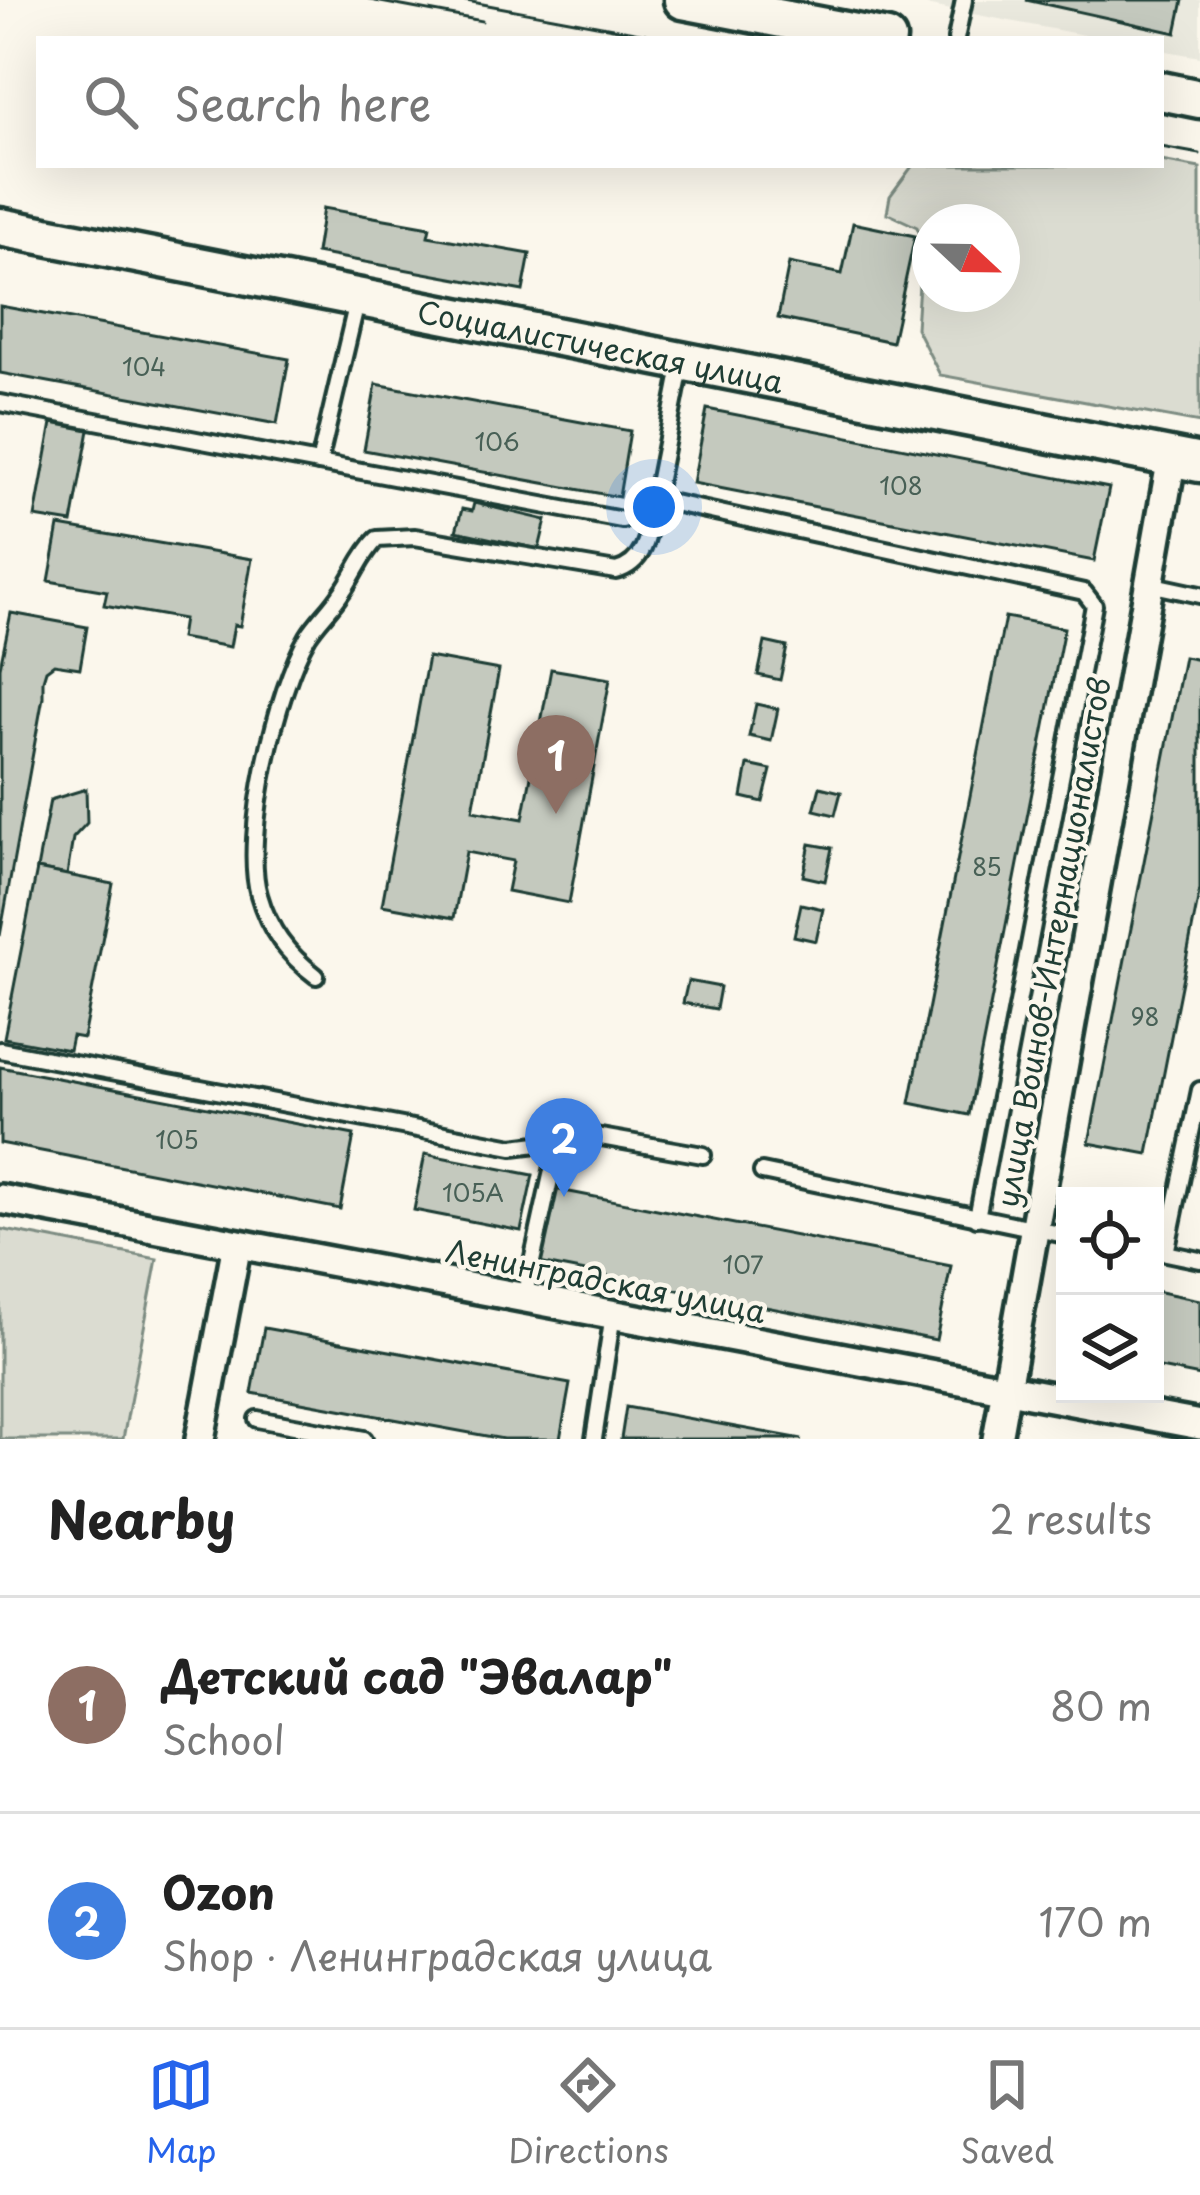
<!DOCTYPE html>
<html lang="en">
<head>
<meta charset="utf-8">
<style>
  :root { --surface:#fff; --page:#f2f2f2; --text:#222; --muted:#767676; --line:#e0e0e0; --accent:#2563eb }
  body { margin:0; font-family:"Playpen Sans",sans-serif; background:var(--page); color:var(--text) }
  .controls { position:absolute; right:36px; bottom:36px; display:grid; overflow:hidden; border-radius:0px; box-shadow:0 12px 48px #0002 }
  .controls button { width:108px; height:108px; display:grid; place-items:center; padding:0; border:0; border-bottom:3px solid var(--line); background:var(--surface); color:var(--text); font:60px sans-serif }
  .compass { position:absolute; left:912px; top:204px; width:108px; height:108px; border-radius:50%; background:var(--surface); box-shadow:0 12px 48px #0002; rotate:112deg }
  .you { position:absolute; left:654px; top:507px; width:42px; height:42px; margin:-30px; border:9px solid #fff; border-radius:50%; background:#1a73e8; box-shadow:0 0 0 18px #1a73e833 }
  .badge { display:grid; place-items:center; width:78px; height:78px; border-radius:50%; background:var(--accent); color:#fff; font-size:39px; font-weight:700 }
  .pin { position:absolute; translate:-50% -99px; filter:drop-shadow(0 3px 6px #0008) }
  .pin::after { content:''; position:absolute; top:63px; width:42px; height:36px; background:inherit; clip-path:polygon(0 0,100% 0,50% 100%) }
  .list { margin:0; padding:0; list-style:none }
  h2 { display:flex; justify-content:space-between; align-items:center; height:156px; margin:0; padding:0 48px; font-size:51px }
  h2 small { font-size:39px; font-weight:400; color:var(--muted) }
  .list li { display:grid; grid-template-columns:78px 1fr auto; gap:36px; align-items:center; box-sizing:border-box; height:216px; padding:0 48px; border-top:3px solid var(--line) }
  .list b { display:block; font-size:45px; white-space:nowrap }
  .list p { margin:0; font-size:39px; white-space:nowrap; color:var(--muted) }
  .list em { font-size:39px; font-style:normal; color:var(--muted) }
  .icon { flex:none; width:66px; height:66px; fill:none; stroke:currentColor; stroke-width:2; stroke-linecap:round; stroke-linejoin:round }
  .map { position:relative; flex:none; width:1200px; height:1439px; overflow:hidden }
  .search { position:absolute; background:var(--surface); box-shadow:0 12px 48px #0002; left:36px; right:36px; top:36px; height:132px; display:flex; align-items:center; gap:30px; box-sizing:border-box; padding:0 42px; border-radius:0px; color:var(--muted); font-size:45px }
  .sheet { height:588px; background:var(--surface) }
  nav { display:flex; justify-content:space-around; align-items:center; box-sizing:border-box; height:168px; border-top:3px solid var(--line); background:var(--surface); font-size:33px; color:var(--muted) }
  nav a { display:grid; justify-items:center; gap:6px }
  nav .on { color:var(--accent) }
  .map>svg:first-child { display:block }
</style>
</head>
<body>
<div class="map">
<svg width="1200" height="1439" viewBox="0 0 1200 1439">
  <rect width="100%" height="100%" fill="#fbf7ec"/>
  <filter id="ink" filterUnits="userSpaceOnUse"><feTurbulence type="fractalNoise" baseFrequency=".00833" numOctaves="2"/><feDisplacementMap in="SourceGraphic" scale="24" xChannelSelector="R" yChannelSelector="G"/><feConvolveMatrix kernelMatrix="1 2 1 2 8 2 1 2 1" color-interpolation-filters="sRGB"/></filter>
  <g filter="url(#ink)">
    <path fill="#eae9de" d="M899,0h301v57l-39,-7v-11h-56z"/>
    <g fill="#dbdcd1" stroke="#7d8c82" stroke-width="3" fill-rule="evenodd">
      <path d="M1161,161l39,7v255l-260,-48 -24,-47 6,-88 -5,-13 -30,-14 3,-17 23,-31h248zM930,222h72v72h-72z"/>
      <path d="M0,1229l157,30 -34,180h-123z"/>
    </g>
    <g fill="#c4c9be" stroke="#1f3d34" stroke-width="3">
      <path d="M1026,0h157l-7,33z"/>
      <path d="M323,208l107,19 -2,9 102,18 -7,37 -207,-38z"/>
      <path d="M853,223l62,13 -23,106 -114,-24 11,-55 53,11z"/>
      <path d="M0,306l289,53 -12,65 -277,-51z"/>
      <path d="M376,384l254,47 -11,66 -255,-47z"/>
      <path d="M707,409l402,79 -15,73 -401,-78z"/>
      <path d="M52,423l37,7 -17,93 -37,-6z"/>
      <path d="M474,503l72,17 -7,29 -83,-18 6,-22 10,2z"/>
      <path d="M59,526l193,33 -12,67 -6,-1 -4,22 -50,-9 3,-19 -79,-14 3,-14 -58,-10z"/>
      <path d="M11,613l76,14 -7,41 -26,-4 -8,6 -3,10v17l-43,239v-269z"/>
      <path d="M1005,617l59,11 -95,487 -59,-12z"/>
      <path d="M765,642l22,5 -7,33 -22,-5z"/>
      <path d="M428,657l71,13 -26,140 50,9 28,-150 59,10 -41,224 -62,-12 6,-30 -47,-9 -12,66 -72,-13z"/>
      <path d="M1184,657l16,3v229l-52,265 -59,-11z"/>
      <path d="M756,704l22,5 -7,32 -22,-5z"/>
      <path d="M748,765l23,5 -8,32 -21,-5z"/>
      <path d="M820,787l21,5 -6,23 -21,-5z"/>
      <path d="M86,789l1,34 -14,15 -6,37 -30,-6 13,-69z"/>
      <path d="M810,844l22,4 -7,33 -22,-5z"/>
      <path d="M37,869l76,15 -30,154 -11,-2 -3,14 -65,-12z"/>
      <path d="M801,904l22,5 -7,32 -22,-5z"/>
      <path d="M688,981l32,6 -4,22 -33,-6z"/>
      <path d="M0,1067l354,68 -14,74 -340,-66z"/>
      <path d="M425,1154l108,21 -12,56 -107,-21z"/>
      <path d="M549,1188l402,78 -15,74 -402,-78z"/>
      <path d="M1155,1291l45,9v76l-45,-9z"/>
      <path d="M264,1328l306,56 -10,55h-57l-251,-46z"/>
      <path d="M626,1407l176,32h-181z"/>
    </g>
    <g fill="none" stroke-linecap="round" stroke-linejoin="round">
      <defs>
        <g id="lane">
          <path d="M956,39l8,-39"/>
          <path d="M682,362l-27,137 429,93 10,13 -117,613"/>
          <path d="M0,403l622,117 15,-4 18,-17"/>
          <path d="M319,463l38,-161"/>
          <path d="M1149,584l51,11"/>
          <path d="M316,976c-29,-22 -47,-46 -57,-81 -17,-59 18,-206 49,-259 10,-16 24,-28 34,-44 13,-18 19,-37 35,-53l38,-2 201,34c33,-9 33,-43 39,-72"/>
          <path d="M0,1050l513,97 24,-3 24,-14 142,25"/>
          <path d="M1200,1090l-34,163 34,7"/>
          <path d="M762,1172l303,63"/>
          <path d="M524,1298l37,-168"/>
          <path d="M257,1419l107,20"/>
          <path d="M594,1439l19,-125"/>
        </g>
        <g id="street">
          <path d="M0,1199l1200,226"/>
          <path d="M200,1439l37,-195"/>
          <path d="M997,1439l175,-982"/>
        </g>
        <g id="secondary">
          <path d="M683,0l204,39"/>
          <path d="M1161,91l39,8"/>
          <path id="s1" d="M0,227l1200,236"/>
        </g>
      </defs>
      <use href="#lane" stroke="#1f3d34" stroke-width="22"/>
      <use href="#street" stroke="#1f3d34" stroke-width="36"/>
      <use href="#secondary" stroke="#1f3d34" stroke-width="45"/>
      <use href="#lane" stroke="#fbf7ec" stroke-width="14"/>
      <use href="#street" stroke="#fbf7ec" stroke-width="27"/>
      <use href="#secondary" stroke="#fbf7ec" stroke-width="36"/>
      <g stroke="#1f3d34" stroke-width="3">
        <path d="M370,0l112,21"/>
        <path d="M461,0l211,39"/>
        <path d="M1161,147l39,7"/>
      </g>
    </g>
  </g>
  <g text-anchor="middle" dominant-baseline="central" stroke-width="9" stroke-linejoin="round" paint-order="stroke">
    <g font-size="24" fill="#486056">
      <text x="144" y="366">104</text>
      <text x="497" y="441">106</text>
      <text x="901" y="485">108</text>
      <text x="987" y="866">85</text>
      <text x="1145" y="1016">98</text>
      <text x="177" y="1139">105</text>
      <text x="473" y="1192">105А</text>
      <text x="743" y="1264">107</text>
    </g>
    <g font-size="30" fill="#1f3d34" stroke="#fbf7ec">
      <text stroke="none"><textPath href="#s1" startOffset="612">Социалистическая улица</textPath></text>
      <text transform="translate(1052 942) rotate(-80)">улица Воинов-Интернационалистов</text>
      <text transform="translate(606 1280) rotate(11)">Ленинградская улица</text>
    </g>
  </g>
</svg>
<div class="controls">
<button><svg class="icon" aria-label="locate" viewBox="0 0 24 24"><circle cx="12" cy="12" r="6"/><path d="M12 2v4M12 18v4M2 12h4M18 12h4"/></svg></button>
<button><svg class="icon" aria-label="layers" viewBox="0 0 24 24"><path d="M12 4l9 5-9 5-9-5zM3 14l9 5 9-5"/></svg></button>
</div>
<svg class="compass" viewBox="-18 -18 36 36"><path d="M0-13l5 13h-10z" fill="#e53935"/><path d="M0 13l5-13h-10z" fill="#767676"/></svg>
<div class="you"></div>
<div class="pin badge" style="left:556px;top:814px;background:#8d6e63">1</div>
<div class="pin badge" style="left:564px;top:1197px;background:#3f7fe0">2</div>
<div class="search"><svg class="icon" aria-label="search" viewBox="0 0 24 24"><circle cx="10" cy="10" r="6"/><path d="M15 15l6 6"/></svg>Search here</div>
</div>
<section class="sheet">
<h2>Nearby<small>2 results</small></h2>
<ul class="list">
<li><span class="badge" style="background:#8d6e63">1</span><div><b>Детский сад &quot;Эвалар&quot;</b><p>School</p></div><em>80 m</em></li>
<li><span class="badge" style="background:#3f7fe0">2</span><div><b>Ozon</b><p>Shop · Ленинградская улица</p></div><em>170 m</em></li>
</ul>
</section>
<nav>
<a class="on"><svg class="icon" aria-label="map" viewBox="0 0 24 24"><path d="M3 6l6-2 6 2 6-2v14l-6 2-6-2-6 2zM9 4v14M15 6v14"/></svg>Map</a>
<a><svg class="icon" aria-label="directions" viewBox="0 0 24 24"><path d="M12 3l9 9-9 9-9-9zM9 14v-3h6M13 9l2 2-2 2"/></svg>Directions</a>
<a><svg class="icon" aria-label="saved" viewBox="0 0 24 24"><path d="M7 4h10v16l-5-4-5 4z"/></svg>Saved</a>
</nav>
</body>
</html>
